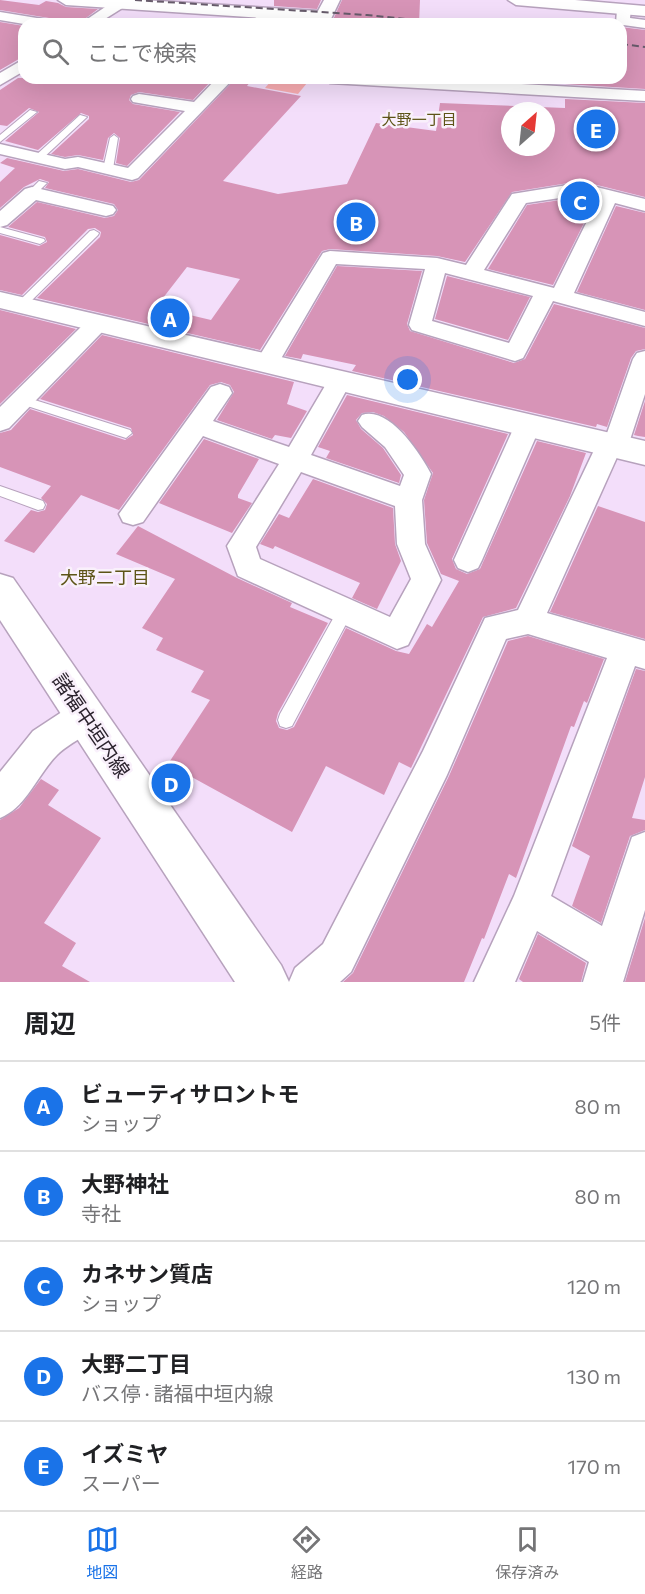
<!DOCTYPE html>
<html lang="ja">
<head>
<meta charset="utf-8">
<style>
  :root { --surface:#fff; --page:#f6f6f6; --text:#202124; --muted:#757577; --line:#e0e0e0; --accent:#1a73e8 }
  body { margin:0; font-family:Commissioner,"Noto Sans JP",sans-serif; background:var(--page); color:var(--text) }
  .compass { position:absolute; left:501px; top:102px; width:54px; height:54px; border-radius:50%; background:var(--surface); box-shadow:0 6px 24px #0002; rotate:27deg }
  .you { position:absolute; left:408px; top:380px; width:21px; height:21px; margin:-15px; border:4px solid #fff; border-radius:50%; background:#1a73e8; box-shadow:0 0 0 9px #1a73e833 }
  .badge { display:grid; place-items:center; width:39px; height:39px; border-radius:50%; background:var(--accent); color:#fff; font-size:20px; font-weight:700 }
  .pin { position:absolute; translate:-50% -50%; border:3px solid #fff; box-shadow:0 2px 6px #0006 }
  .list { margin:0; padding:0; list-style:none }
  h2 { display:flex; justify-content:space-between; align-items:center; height:78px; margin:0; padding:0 24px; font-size:26px }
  h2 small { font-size:20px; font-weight:400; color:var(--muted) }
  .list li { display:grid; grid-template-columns:39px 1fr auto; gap:18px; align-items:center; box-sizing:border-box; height:90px; padding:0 24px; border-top:2px solid var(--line) }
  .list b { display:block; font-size:22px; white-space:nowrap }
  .list p { margin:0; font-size:20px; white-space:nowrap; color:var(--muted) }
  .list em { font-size:20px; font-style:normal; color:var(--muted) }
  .icon { flex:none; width:33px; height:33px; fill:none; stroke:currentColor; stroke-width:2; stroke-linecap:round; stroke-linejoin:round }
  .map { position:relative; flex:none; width:645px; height:982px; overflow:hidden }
  .search { position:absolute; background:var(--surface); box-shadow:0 6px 24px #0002; left:18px; right:18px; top:18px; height:66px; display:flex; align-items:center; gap:15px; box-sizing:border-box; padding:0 21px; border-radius:18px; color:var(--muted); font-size:22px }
  .sheet { height:528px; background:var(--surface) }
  nav { display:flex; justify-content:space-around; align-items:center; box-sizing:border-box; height:84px; border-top:2px solid var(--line); background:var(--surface); font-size:16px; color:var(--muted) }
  nav a { display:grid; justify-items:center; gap:3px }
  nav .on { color:var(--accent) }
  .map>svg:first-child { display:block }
</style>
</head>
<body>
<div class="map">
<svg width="645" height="982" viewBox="0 0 645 982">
  <rect width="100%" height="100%" fill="#f3defa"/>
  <path fill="#f8acb1" d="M271,81l36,2 -9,11 -33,-6z"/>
  <g fill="#d794b7" fill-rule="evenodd">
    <path d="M0,0l39,5 7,-4 12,2 8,4 32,2 -20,15h-20l-9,-6 -49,-8z"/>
    <path d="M274,0h47l-4,9 -43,-3z"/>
    <path d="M342,0h78l-1,24h-93l6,-2z"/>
    <path d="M0,22l24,4v30l-24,14z"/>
    <path d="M621,27l24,3v59l-81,-5v-6h57z"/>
    <path d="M18,78h196l-21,22 -54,-8 -8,3 -2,5 4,4 47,8 -53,54 -11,-3 4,-25 -6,-5 -6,5 -5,22 -25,-5 -13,2 -14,-3 38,-35v-3l-8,-3 -43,37 -33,-9 34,-29 -10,-4 -22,18 -7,-1v-35z"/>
    <path d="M236,78h17l-6,8 54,10 -78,85 55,13 69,-10 29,-61 60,8 4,-28 125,5v-9l80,4v94l-64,-16 -69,11 -47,70 -28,-6 -107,-7 -8,2 -62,99 -223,-52 63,-61 1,-5 -6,-4 -7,1 -66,66 -22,-5v-55l39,11 8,-4 -2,-5 -37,-10 29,-25 68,16 9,-2 4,-6 -4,-6 -69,-16 4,-6 -9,-3 -16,8 -24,21v-26l15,-14 -15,-5 7,-5 57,13 14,-2 53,13 8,-2zM510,111h36v36h-36zM187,267l53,12 -29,41 -55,-13z"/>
    <path d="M580,197l15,4 -42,84 -65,-16 39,-64z"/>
    <path d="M616,206l29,7v97l-68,-18z"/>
    <path d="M337,266l85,5 -15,53 3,7 104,32 11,-4 29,-55 91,24v21l-9,2 -5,7 -24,69 -10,-3 -1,3 -244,-56 4,-6 -53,-11 -2,5 -16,-3z"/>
    <path d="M447,276l83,21 -22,43 -73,-21z"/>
    <path d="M0,310l76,19 -76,75z"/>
    <path d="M102,335l192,47 -7,22 20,7 -16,27 -16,-3 -3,4 -55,-19 17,-28 -4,-7 -9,-3 -11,3 -91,125 -38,-15 -47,58 -30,-12 27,-31 7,2 7,-2 2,-6 -6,-6 10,-12 -51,-19v-34l11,-3 19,-21 95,31 8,-5 -2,-7 -91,-29z"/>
    <path d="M347,395l161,39 -56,125 4,10 11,5 13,-5 57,-128 49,12 -16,43 -54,112 -33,9 -72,151 -12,-6 -15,33 -58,-29 -34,66 -124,-68 42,-64 -19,-8 13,-21 -48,-21 7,-12 -21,-10 33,-49 -59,-25 22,-28 99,52 55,25 -2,4 38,16 -50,90 -2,8 3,7 8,2 7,-3 52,-99 50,23 13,3 18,-30 5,3 27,-46 -18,-7 -14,-31 -3,-43 9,-27 -29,-41 -20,-16 -11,-4 -11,1 -6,7 5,9 22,19 18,27 -2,8 -73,-25 4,-7 -12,-4z"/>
    <path d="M645,401v36l-7,-1 -4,-1z"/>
    <path d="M204,439l55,20 -21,36v3l14,5 -20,30 -73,-30z"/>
    <path d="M313,479l80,29 2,36 6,17 -24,48 -25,-11 8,-15 -85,-37 -2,3 -13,-5 19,-30 10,4z"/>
    <path d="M598,506l47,16v117l-95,-27z"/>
    <path d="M528,636l76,23 -17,44 -3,-2 -10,26 -3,-1 -55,152 -7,-4 -25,65 -2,-1 -18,44h-121l10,-9 96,-197 59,-135z"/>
    <path d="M636,669l9,2v106l-13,41 13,2v10l-15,6 -29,87 -29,-17 18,-50 -18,-10z"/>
    <path d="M41,779l18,11 -11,15 53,33 -57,85 32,20 -14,23 28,16h-90v-162l19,-12z"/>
    <path d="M645,918v64h-20z"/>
    <path d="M538,934l48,29 -5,19h-58l-4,-3z"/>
  </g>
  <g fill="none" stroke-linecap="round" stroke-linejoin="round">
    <defs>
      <g id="service">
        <path d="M30,110l7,2 -37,30v-7z"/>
        <path d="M80,115l7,2 -46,43h-6v-4z"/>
        <path d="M114,135l4,3 -5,31 -5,3 -5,-3 7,-31z"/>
        <path d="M39,181l8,2 -12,12h-6v-4z"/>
        <path d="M0,227l44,12 1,2 -5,3 -40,-11z"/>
        <path d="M94,230l5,3 -1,2 -73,72h-8v-4l73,-72z"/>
        <path d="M22,396l108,34 2,3 -6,5 -108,-35 -2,-3z"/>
        <path d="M0,486l43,15 2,4 -2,4 -5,1 -38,-14z"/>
        <path d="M345,604l5,2 3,5 -61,115 -6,2 -6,-2 -2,-6 2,-6 60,-108z"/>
      </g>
      <g id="minor">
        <path d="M120,0l6,4 -2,3 -27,17h-17l34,-23z"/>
        <path d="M624,5l7,4 -1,9 15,2v8l-29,-4 1,-15z"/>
        <path d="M265,10l7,4 -6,10h-14l8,-13z"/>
        <path d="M0,12l49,8 7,4h-32l-24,-4z"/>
        <path d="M24,59v12l-24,14v-12z"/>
        <path d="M217,78h17l-96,100 -6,2 -54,-13 -13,2 -65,-15v-10l65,15 13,-2 50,11 57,-57 -52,-9 -2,-3 2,-3 6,-2 55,8z"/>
        <path d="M322,78h91l232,13v10l-315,-18z"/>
        <path d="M580,183l65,16v12l-30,-8 -41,90 71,19v14l-92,-25 -30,57 -8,3 -103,-31 -3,-5 16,-56 -89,-5 -61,105 -8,2 -8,-2 -4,-6 68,-110 7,-2 107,7 29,7 46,-71zM580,195l18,4 -44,89 -70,-18 42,-67zM445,273l88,23 -24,47 -77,-22z"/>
        <path d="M32,187l81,19 3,4 -3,4 -7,2 -70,-16 -29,25 -7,2v-16l25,-22z"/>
        <path d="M98,316l8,2 3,5 -3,5 -97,100 -9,3v-24l90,-89z"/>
        <path d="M645,351v43l-17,52 -4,7 -6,2 -71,158 98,28v28l-10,-3 -84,230 51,30 30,-89 13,-5v78l-22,72h-40l6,-20 -52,-31 -22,51h-41l40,-86 93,-238 -79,-24 -22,5 -59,136 -96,197 -11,10h-51l6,-14 28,-24 100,-193 62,-133 33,-8 79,-166 4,-7 5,-1 27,-77 4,-6z"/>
        <path d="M340,372l8,2 4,6 -41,75 89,31 4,-11 -19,-28 -23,-20 -4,-6 4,-6c27,-9 58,38 69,59l-9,26 3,44 16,36 -33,65 -11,4 -159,-73 -11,-30 52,-82 -76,-28 -60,86 -10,3 -10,-3 -4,-8 92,-127 9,-3 9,3 3,6 -19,28 76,26 43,-73zM301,472l94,34 2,38 14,35 -21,38 -130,-58 -4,-12z"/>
        <path d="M528,416l9,3 4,6 -59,135 -4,8 -10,4 -10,-4 -4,-8 61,-135 4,-6z"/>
        <path d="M86,699l12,5 5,11c-9,20 -31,25 -46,40 -20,20 -30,52 -57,63v-46l33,-41 41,-27z"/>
      </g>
      <g id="tertiary">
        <path d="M58,0h85l175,11 6,-11h16l-10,21 -6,1 -258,-17z"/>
        <path d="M508,0h67l70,6v10l-129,-11z"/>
        <path d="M0,292l645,149v24l-645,-157z"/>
        <path d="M0,574l13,4 268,387 8,17h-54l-235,-362z"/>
      </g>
    </defs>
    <use href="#service" stroke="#b7a2bd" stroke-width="2"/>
    <use href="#minor" stroke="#b7a2bd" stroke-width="3"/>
    <use href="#tertiary" stroke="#b7a2bd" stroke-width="3"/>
    <use href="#service" fill="#fff" fill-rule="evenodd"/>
    <use href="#minor" fill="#fff" fill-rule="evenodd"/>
    <use href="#tertiary" fill="#fff" fill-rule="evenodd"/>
    <g stroke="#675b6b" stroke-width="2" stroke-dasharray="7 4" stroke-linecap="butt">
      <path d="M135,0l232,15 87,9"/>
      <path d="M447,20l40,4"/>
      <path d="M621,44l24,3"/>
    </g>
  </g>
  <g text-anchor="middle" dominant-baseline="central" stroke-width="5" stroke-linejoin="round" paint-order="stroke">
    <g font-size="15" fill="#5d5417" stroke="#f9f0fb">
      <text x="419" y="119">大野一丁目</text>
    </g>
    <g font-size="18" fill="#5d5417" stroke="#f9f0fb">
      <text x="105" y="577">大野二丁目</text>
    </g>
    <g font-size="20" fill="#2b232d" stroke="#f9f0fb">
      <text transform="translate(92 725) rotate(56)">諸福中垣内線</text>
    </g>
  </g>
</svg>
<svg class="compass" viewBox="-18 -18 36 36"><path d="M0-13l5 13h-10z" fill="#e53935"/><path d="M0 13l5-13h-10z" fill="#757577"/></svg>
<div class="you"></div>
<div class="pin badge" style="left:170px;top:318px">A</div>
<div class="pin badge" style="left:356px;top:222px">B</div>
<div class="pin badge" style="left:580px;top:201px">C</div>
<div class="pin badge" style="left:171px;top:783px">D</div>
<div class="pin badge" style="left:596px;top:129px">E</div>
<div class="search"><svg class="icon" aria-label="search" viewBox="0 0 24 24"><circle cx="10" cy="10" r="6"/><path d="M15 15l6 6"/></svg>ここで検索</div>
</div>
<section class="sheet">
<h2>周辺<small>5件</small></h2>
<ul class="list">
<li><span class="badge">A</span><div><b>ビューティサロントモ</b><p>ショップ</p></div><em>80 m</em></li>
<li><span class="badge">B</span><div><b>大野神社</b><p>寺社</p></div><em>80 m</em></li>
<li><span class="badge">C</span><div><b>カネサン質店</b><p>ショップ</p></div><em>120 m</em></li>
<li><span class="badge">D</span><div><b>大野二丁目</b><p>バス停 · 諸福中垣内線</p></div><em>130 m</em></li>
<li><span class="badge">E</span><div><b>イズミヤ</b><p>スーパー</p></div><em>170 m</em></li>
</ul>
</section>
<nav>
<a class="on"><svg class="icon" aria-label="map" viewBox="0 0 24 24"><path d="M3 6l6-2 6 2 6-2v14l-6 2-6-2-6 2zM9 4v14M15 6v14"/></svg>地図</a>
<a><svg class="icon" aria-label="directions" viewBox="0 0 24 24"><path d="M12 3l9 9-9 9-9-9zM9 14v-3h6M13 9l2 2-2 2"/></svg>経路</a>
<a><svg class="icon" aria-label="saved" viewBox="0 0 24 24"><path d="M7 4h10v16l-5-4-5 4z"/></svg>保存済み</a>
</nav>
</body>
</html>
